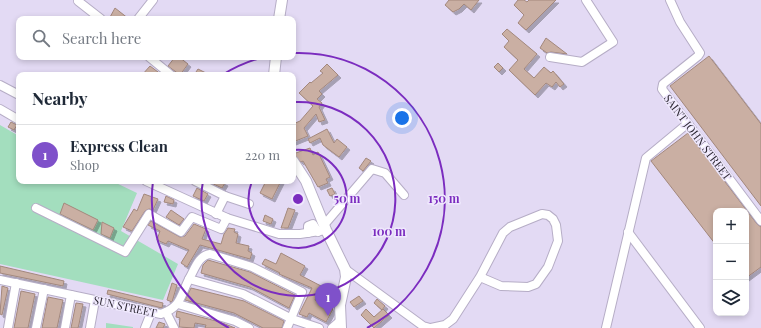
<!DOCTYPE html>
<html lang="en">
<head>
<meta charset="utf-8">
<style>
  :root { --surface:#fff; --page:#f6f6f7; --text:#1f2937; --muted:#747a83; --line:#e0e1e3; --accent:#7f51ca }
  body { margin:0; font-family:"Playfair Display",serif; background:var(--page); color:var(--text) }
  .controls { position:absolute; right:12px; bottom:12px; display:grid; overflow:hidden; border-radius:8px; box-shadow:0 2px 6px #0003 }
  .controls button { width:36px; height:36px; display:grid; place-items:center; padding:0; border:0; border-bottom:1px solid var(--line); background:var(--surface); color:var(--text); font:20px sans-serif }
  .you { position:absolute; left:402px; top:118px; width:14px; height:14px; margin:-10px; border:3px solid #fff; border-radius:50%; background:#1a73e8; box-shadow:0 0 0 6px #1a73e833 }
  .badge { display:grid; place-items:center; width:26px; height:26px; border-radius:50%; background:var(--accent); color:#fff; font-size:13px; font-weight:700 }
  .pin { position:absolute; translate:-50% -33px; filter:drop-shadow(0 1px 2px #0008) }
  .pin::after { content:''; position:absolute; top:21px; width:14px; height:12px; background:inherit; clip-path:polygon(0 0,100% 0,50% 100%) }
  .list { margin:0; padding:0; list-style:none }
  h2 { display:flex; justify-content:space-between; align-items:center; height:52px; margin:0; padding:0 16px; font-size:17px }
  h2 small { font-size:13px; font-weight:400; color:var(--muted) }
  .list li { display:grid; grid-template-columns:26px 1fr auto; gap:12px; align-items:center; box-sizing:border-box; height:60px; padding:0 16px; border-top:1px solid var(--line) }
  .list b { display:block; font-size:15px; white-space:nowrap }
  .list p { margin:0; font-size:13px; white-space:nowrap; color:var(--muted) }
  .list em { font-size:13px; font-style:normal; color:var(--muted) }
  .icon { flex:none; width:22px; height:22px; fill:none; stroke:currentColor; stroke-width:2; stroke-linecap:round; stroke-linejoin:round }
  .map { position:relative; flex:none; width:761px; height:328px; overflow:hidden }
  .search { position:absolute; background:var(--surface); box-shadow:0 2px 6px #0003; left:16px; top:16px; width:280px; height:44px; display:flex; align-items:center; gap:10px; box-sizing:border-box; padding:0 14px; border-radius:8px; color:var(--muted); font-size:15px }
  .panel { position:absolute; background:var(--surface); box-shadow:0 2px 6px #0003; left:16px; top:72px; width:280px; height:112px; border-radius:8px }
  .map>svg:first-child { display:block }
</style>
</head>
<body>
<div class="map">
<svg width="761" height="328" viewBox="0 0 761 328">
  <defs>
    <filter id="shadow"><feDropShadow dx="3" dy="3" stdDeviation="0" flood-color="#0004"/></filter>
  </defs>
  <rect width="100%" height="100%" fill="#e3daf4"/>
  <g fill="#a3debe">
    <path d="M0,125l19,11v45h93l25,12 -16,38 57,33 -15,36 -163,-36z"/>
    <path d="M106,323l27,4v1h-27z"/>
  </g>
  <g fill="#caafa3" stroke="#a3887d" filter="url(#shadow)">
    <path d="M449,0h30l-8,10 -7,-6 -5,5 -6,3 -8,-7z"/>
    <path d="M518,0h6l3,2 2,-2h27l-30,30 -8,-7 6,-8 -10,-10z"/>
    <path d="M115,8l14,11h-20z"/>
    <path d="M507,29l30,25 -13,15 10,9 10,-11 7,6 2,-2 11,13 -4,3 -4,-5 -4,5 -6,-4 -11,12 -26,-25 9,-10 -14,-13 5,-6 -7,-7z"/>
    <path d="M546,38l21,16 -16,-2 -4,1 -7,-5z"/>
    <path d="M709,56l52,68v82l-91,-120z"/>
    <path d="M175,57h4l9,7 -8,11 -12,-9z"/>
    <path d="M498,63l5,5 -4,4 -5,-5z"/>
    <path d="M327,64l11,11 -19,16 3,3 -5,5 5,4 -3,4 6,13 -6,2 -3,-8 -12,14 4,8 -15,6v-18l7,-3 13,-15 -14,-13 11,-11 1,1 12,-10 -3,-2z"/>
    <path d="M150,66l12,9h-20z"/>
    <path d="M198,69l12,6h-16z"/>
    <path d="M11,122l6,3 -3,5 -6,-3z"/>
    <path d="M327,129l7,14 3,-4 10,8 -8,10 -16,-12 -3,-7 -10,5 -2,-4z"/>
    <path d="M688,133l69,91 4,3v40l-15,11v-67h-30v34l-65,-84z"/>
    <path d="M310,148l3,7 5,-3 12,25 -4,2 2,4 -10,4 -15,-26 -2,1 -8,-8z"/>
    <path d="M366,158l5,3 -8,10 -4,-3z"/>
    <path d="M207,181h14l4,2 -3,5z"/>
    <path d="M266,181h15l-9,18 -12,-6z"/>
    <path d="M197,188l11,6 -4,7 -11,-5z"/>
    <path d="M332,188l3,6 -5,2 -3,-6z"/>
    <path d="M144,194l14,5 -5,11 -4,-1 -4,2 -13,20 -9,-4 11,-18 3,2z"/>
    <path d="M166,196l8,4 -1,4 -9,-2z"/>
    <path d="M64,203l34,17 -5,10 -33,-16z"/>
    <path d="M288,208l7,2 -7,18h-7z"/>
    <path d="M171,210l13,9 -5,6 -13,-8z"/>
    <path d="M265,215l8,4 -2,5 -8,-3z"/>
    <path d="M151,221l29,16 5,-1 9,-12 12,5 -4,10 19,5 3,-10 4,-6 7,1 -1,3 4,2 -2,9 13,3 -1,5 4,2 -2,6 -50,-14 -13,22 -6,-4 8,-13 -21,-9 -2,3 -9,-4 3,-9 -12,-6z"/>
    <path d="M102,222l12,6 -4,10 -9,-4z"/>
    <path d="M281,253l24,13 -5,9 21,11 -6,14 18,9 -7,13 -17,-9 -2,4 -8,-3 13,-26 -33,-14 1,-1 -18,-9 3,-5 11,5z"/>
    <path d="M208,260l42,12 45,23 -6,13 -39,-21 -49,-14 2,-8z"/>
    <path d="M0,266l64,15 -1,5 -63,-13z"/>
    <path d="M172,283l5,2 -5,17 -5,-2z"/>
    <path d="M2,286l6,2 -6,27 -2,-1z"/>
    <path d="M191,288l53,13 40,20 -2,7h-19l-29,-15 -49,-13z"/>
    <path d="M108,290l55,13 -1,5 -55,-14z"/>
    <path d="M21,291l14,3 -7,34h-14z"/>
    <path d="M359,296l4,5 -9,6 -4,-5z"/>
    <path d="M48,297l15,3 -6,28h-15z"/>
    <path d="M377,299l8,7 -3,4 -8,-7z"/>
    <path d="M76,303l7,1 -4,20 -1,4h-7z"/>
    <path d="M366,309l8,8 9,-8 6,6 -15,13 -13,-13z"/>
    <path d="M177,311l43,11 15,6h-30l1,-3 -11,-2 -1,5 -15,-1 1,-9 -4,-1z"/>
    <path d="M159,322l6,2 -2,4h-7z"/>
  </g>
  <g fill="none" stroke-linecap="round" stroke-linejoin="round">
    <defs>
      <g id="minor">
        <path d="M670,0l10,22 20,31 -2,3 -35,28 -1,5 99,132"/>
        <path d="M78,1l23,18"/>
        <path d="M138,19l15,-19"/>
        <path d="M149,57l22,18"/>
        <path d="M550,57l32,5 31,-20 -27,-42"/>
        <path d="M0,85l19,10"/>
        <path d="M0,109l19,11"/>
        <path d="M146,181l81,37 52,16h21l26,-4"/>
        <path d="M195,181l30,15 24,8"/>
        <path d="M36,208l89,44 24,-38 32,18 11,-15 29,12 6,-11"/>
        <path d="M216,214l9,-18"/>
        <path d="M324,225l48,-56 13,4 19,22"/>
        <path d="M628,232l72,96"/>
        <path d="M308,233v-7l5,-2 5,8"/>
        <path d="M345,269l78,57 7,2"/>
        <path d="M189,279c6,-10 9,-23 21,-25l42,13 50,25 -15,36"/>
        <path d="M0,280l161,34c20,-7 19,-17 28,-35l54,15 49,25 27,9"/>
        <path d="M178,304l57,17 14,7"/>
        <path d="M166,312l8,16"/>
        <path d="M8,328l8,-45"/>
        <path d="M36,328l8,-39"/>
        <path d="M65,328l6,-33"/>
        <path d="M90,328l5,-28"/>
        <path d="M145,328l6,-15"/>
        <path d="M332,328l8,-7"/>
        <path d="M431,328l14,-3 8,-6 27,-42 23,-44 7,-6 32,-13 6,1 5,4 3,6 2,16 -10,26 -12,17 -8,3 -27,-1 -21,-9"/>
        <path d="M606,328l40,-170 41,-34"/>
      </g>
      <g id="major">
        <path d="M279,19l3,-19"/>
        <path d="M274,75l2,-18"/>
        <path d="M293,161l13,20 20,49 19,39 1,8 -6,28 1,23"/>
      </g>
    </defs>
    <use href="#minor" stroke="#b6adc6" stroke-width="10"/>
    <use href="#major" stroke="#b6adc6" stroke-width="12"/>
    <use href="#minor" stroke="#fff" stroke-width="8"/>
    <use href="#major" stroke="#fff" stroke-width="10"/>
  </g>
  <g fill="none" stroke="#7b2cbf" stroke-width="2">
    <path d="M293 150A49 49 0 1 1 252 181"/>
    <path d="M294 102A97 97 0 1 1 203 181"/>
    <path d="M229 328A146 146 0 0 1 153 181M222 75A146 146 0 0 1 264 57M294 53A146 146 0 0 1 367 328"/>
  </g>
  <g text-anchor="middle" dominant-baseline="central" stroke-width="3" stroke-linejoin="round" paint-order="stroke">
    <g font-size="11" fill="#29252f" stroke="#efe8fd">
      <text transform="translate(698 137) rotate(53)">SAINT JOHN STREET</text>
      <text transform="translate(125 306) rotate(12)">SUN STREET</text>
    </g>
  </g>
  <circle cx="298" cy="199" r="6" fill="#7b2cbf" stroke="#efe8fd" stroke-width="2"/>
  <g font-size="12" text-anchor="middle" font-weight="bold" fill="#7b2cbf" stroke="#efe8fd" stroke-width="3" stroke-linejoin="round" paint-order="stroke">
    <text x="347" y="203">50 m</text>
    <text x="444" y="203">150 m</text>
    <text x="389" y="236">100 m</text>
  </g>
</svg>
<div class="controls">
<button>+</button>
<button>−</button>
<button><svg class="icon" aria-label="layers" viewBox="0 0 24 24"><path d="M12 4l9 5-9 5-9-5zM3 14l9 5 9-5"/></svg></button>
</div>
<div class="you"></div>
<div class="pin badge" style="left:328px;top:316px">1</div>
<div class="search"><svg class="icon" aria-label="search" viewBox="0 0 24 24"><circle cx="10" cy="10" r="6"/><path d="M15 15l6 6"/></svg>Search here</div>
<section class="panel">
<h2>Nearby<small></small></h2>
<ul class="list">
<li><span class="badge">1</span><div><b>Express Clean</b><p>Shop</p></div><em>220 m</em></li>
</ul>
</section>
</div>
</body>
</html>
